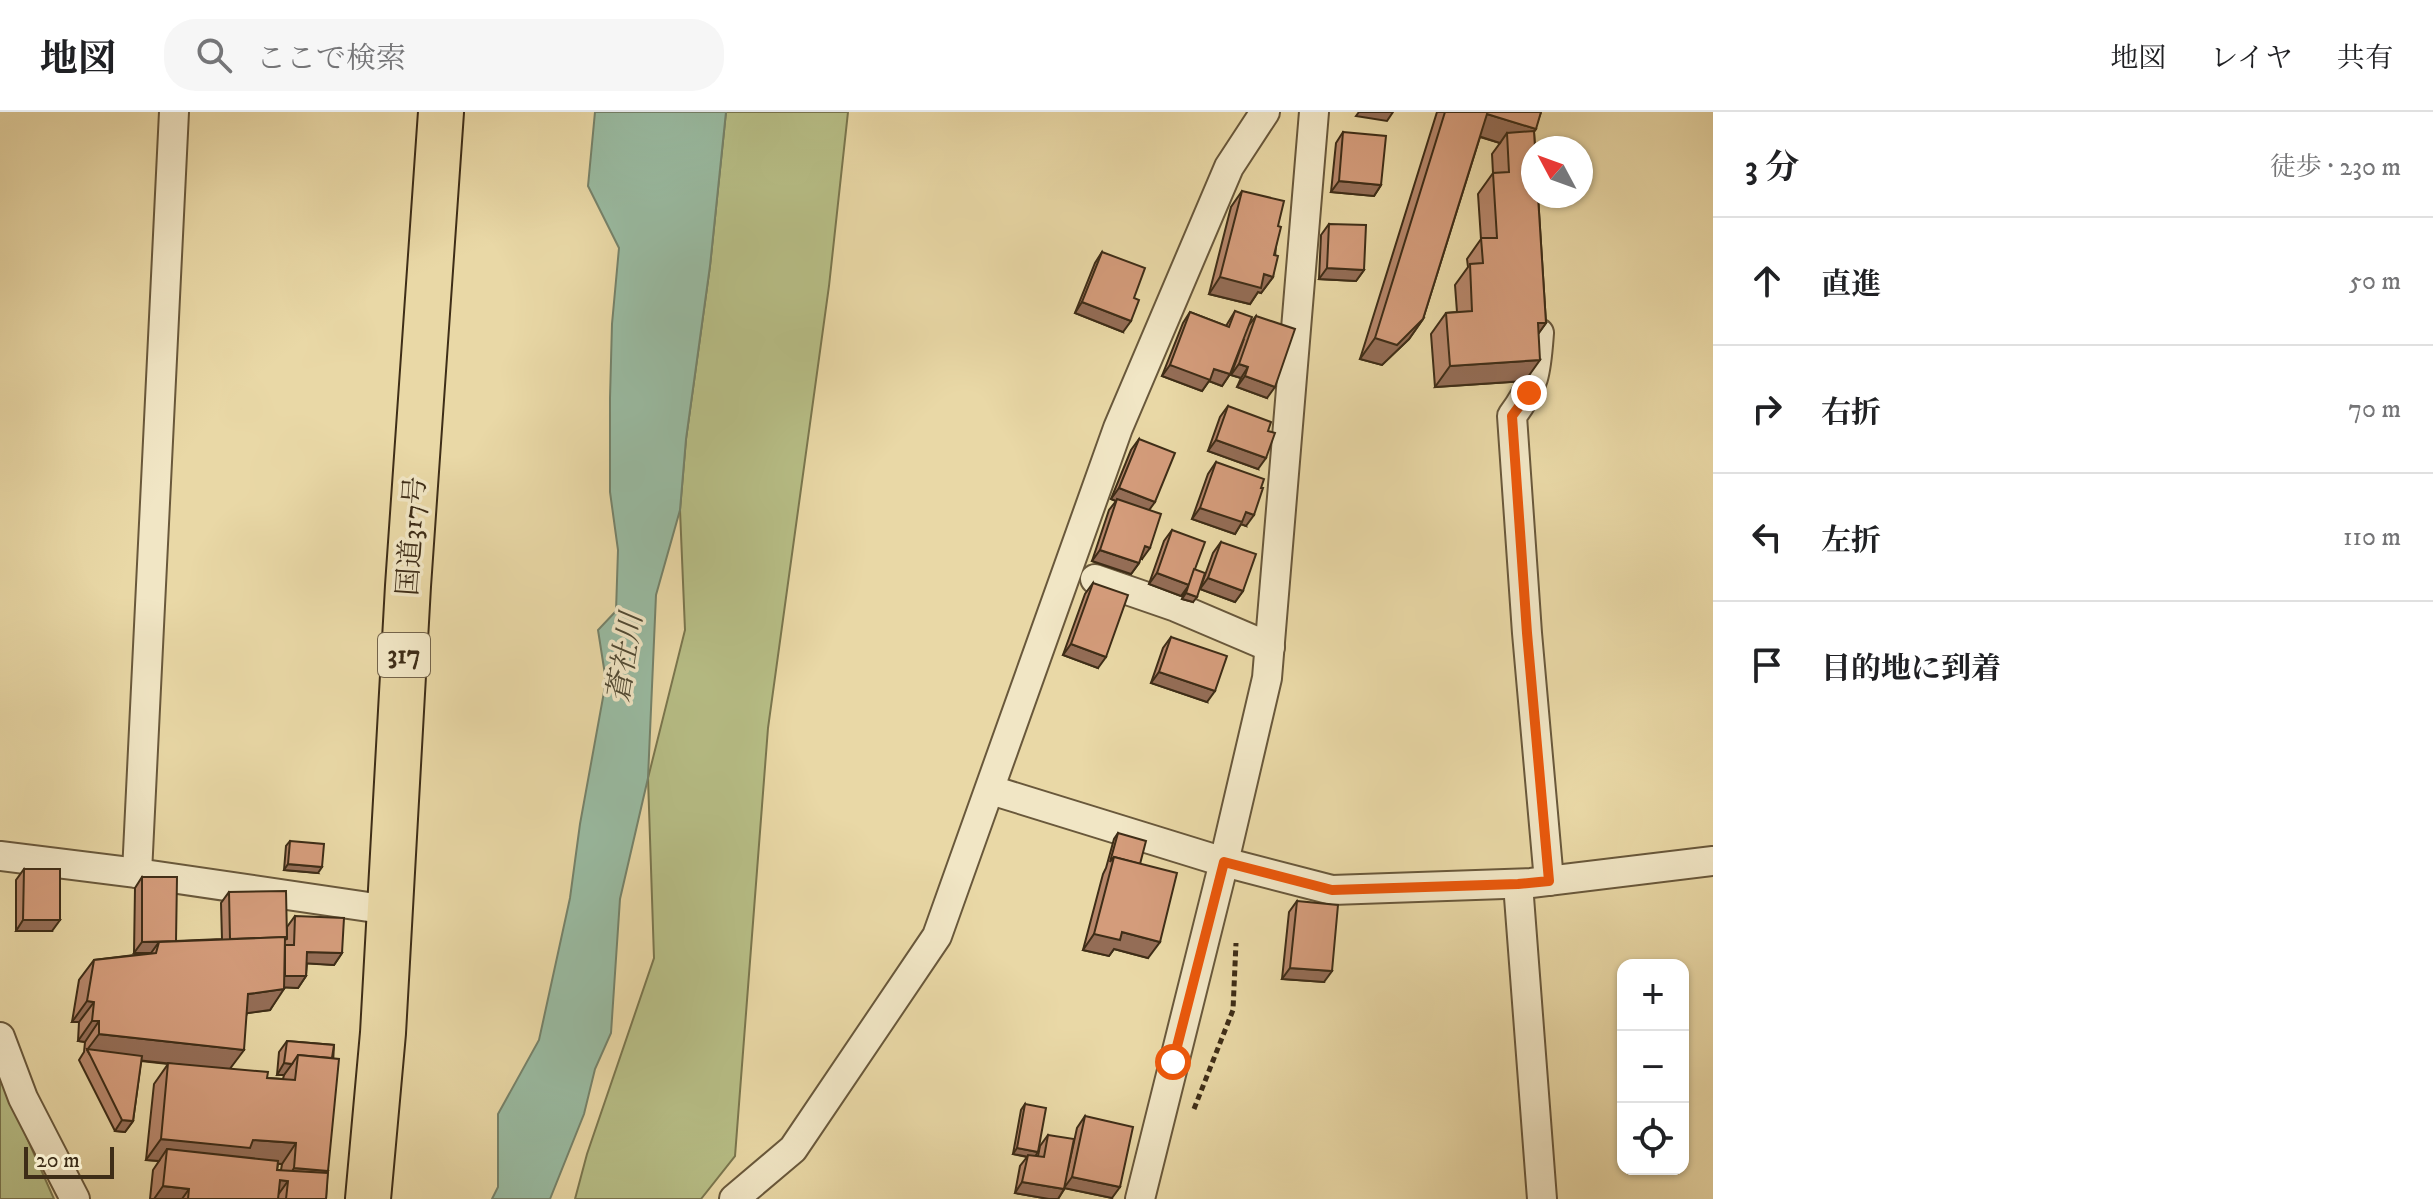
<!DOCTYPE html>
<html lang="ja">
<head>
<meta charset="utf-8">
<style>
  :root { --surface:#fff; --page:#f6f6f6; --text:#202124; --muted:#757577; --line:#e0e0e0 }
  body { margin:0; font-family:"IM FELL DW Pica","Noto Serif JP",serif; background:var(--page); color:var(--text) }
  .controls { position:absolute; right:24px; bottom:24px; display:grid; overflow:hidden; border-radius:16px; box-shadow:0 2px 6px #0004 }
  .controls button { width:72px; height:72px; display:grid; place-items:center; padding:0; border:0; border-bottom:2px solid var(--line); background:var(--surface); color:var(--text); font:40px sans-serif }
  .compass { position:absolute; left:1521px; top:24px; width:72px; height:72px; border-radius:50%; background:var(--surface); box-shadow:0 2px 6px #0004; rotate:311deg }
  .scale { position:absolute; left:24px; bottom:20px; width:90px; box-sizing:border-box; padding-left:8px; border:4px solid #3e2d17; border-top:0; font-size:22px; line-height:28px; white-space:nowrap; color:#3e2d17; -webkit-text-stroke:6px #f1e6c5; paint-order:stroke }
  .stop { position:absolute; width:24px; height:24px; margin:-18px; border:6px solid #ea580c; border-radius:50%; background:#fff }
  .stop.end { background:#ea580c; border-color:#fff; box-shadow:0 2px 8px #0008 }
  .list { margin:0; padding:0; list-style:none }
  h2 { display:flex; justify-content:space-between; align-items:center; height:104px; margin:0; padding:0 32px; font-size:34px }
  h2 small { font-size:26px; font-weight:400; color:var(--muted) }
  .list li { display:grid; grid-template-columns:52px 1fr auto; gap:24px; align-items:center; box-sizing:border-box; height:128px; padding:0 32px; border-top:2px solid var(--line) }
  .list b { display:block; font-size:30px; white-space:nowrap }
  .list em { font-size:26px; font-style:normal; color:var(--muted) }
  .icon { flex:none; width:44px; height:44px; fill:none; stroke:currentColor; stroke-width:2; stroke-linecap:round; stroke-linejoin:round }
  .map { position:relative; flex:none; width:1713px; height:1087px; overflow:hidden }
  header { display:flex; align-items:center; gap:48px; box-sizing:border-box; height:112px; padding:0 40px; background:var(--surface); border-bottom:2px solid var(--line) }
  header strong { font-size:38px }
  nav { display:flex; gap:44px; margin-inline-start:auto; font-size:28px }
  .search { width:560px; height:72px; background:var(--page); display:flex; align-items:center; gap:20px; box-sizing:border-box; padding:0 28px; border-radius:32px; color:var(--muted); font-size:30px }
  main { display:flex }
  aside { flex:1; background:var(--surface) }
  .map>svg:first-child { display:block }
</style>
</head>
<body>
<header>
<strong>地図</strong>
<div class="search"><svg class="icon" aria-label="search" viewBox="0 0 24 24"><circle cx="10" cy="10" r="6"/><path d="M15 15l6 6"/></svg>ここで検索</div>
<nav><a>地図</a><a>レイヤ</a><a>共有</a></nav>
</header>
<main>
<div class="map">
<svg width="1713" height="1087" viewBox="0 0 1713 1087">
  <rect width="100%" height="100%" fill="#e9d8a6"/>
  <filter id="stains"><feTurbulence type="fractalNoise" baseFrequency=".0025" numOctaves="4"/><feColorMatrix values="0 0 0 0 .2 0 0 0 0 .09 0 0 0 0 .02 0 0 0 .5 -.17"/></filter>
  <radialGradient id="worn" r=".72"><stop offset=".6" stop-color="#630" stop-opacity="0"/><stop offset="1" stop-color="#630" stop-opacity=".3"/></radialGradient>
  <g fill="#b7be86" stroke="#7a764e" stroke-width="2">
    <path d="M726,0h122l-19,174 -61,442 -33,428 -34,43h-126l12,-45 67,-196 -6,-180 37,-148 -5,-120 6,-71 24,-173z"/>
    <path d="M0,965l54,122h-54z"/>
  </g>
  <path fill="#99bba2" stroke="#75826a" stroke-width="2" d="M595,0h131l-16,154 -24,173 -6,71 -24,85 -8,183 -28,121 -9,134 -16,36 -11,45 -34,85h-58l6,-12v-73l41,-74 31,-142 10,-74 26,-143 -8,-51 18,-19 2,-61 -8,-58v-94l2,-74 7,-76 -31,-62z"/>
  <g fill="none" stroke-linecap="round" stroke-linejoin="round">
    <defs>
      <g id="minor">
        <path d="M1539,221c-3,39 -3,50 -27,83l15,217 22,248"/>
        <path d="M1095,467l81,28 94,40"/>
        <path d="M991,678l233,72 108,28 199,-7 182,-22"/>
        <path d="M0,744l137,17 252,37"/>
        <path d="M137,761l37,-761"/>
        <path d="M1518,772l24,315"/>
        <path d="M0,925l23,61 52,101"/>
        <path d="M734,1087l59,-50 144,-213 181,-508 111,-261 36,-55"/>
        <path d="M1140,1087l84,-337 43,-184 47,-566"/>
      </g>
      <path id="trunk" d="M368,1087l15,-166 25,-447 33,-474"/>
    </defs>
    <use href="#minor" stroke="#69583b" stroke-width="32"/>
    <use href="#trunk" stroke="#3e2d17" stroke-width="48"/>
    <path stroke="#3e2d17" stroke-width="5" stroke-dasharray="6 4" stroke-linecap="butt" d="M1194,997l39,-99 3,-67"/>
    <use href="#minor" stroke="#f1e6c5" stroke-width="28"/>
    <use href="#trunk" stroke="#e9d8a6" stroke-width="44"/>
  </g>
  <g fill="#b6866a" stroke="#3e2d17" stroke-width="2" fill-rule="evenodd">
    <path d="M1437,0h104l-7,20 12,191 -8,11 -13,47 -90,6 -4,-53 15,-21 11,-1 -2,-27 13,-18 -1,-8 14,-20 -3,-45 15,-21 -1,-19 8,-11 -20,-6 -57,182 -14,20 -27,26 -22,-6z"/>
    <path d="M1343,20l38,53 -7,11 -43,-4 5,-49z"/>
    <path d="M1242,79l36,35 -5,51 -12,16 -3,-1 -8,12 -41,-10 22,-87z"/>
    <path d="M1329,112l35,46 -8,11 -37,-2 2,-44z"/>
    <path d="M1102,140l21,80 -48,-19 20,-50z"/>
    <path d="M1235,199l14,14 7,-9 11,82 -30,-11 4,-9 -10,-3 13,-36 -14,35 -8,12 -13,-5 -7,10 -40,-15 21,-53 7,-11 36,14z"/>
    <path d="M1228,294l30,63 -50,-18 12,-34z"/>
    <path d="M1139,327l10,71 -7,49 -2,-1 -1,5 -8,11 -39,-13 17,-51 7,-9 -5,-2 20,-49z"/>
    <path d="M1216,350l30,64 -5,-2 -6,10 -43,-15 16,-45z"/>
    <path d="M1172,418l23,39 -2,33 -11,-3 4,-10 -5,7 -32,-12 15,-43z"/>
    <path d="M1221,430l22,49 -8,11 -35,-13 13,-36z"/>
    <path d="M1093,471l5,85 -35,-13 22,-61z"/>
    <path d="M1171,525l36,65 -56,-19 12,-35z"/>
    <path d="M1118,721l22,31 8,94 -34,-9 -5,7 -26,-6 20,-76 3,-6 8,-29z"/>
    <path d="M290,729l28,32 -34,-3 2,-24z"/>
    <path d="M24,757l28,62h-36v-51z"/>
    <path d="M142,765l34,64 46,-2 -1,-36 8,-11 58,44v-9l8,-11 47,37 -8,12 -27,-2 -1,13 -8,12 -14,-1 -14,23 -23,3 -17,56 37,9 16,1 1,-4h-7l2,-23 8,-11 47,4 -8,154h-176l3,-29 6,-9 -13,-1 8,-76 14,-20 -27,-3 -8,60 -8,11 -10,-1 -36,-71 5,-8 1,-10 -7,-1 1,-19h-7l7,-42 15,-20 57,-7h-17l1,-65zM278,1052h4l-1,6h-4z"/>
    <path d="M1297,789l27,81 -42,-3 7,-67z"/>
    <path d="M1025,992l10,52h3l2,-10 8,-11 20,34 9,-41 8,-12 27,82 -47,-10 -7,11h-9l-34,-6 5,-27 7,-9 -14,-3 8,-44z"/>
  </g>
  <g fill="#946d56" stroke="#3e2d17" stroke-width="2">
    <path d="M1359,0h34l-6,9 -31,-5z"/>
    <path d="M1487,2l49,15 -15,21 -14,-17 -7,10 -28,-9z"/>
    <path d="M1339,69l42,4 -7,11 -43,-4z"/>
    <path d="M1327,156l37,2 -8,11 -37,-2z"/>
    <path d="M1264,162l9,3 -12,16 -3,-1 -8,12 -41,-10 11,-17z"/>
    <path d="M1082,190l49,19 -8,11 -48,-19z"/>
    <path d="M1423,207l-14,20 -27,26 -22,-6 15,-21z"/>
    <path d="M1538,211h8l-15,21z"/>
    <path d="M1540,248l-15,21 -90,6 15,-21z"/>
    <path d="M1239,252l9,3 -7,11 -10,-3z"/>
    <path d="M1170,253l44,4 16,5 -8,12 -13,-5 -7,10 -40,-15z"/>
    <path d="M1245,264l30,11 -8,11 -30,-11z"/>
    <path d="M1216,328l50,18 -8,11 -50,-18z"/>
    <path d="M1119,376l36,14 -8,11 -36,-14z"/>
    <path d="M1200,396l46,4 8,3 -8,11 -5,-2 -6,10 -43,-15z"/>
    <path d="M1145,434l5,2 -8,11 -5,-2z"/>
    <path d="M1100,438l39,13 -8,11 -39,-13z"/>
    <path d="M1157,461l32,12 -8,11 -32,-12z"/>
    <path d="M1208,466l35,13 -8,11 -35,-13z"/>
    <path d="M1186,481l11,4 -4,5 -11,-3z"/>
    <path d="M1071,532l35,13 -8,11 -35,-13z"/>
    <path d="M1159,560l56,19 -8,11 -56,-19z"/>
    <path d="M288,752l34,3 -4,6 -34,-3z"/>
    <path d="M23,808h37l-8,11h-36z"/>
    <path d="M1122,820l38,10 -12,16 -34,-9 -5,7 -26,-6 11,-16z"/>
    <path d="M142,830h17l-8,11h-17z"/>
    <path d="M307,840l35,1 -8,12 -34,-2z"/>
    <path d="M1290,856l42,3 -8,11 -42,-3z"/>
    <path d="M283,864h23l-8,12 -23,-1z"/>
    <path d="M284,877l-14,21 -36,5 14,-21z"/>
    <path d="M87,889l7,1 -15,20h-7z"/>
    <path d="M92,909h7l-14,21 -7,-1z"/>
    <path d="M99,922l145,16 -15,20 -139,-15 -3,-5z"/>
    <path d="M284,951l8,1 -8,11h-7z"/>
    <path d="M122,1008l11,1 -8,11 -10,-1z"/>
    <path d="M161,1027l92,1 43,3 -14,21 -41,-3 -74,-12 -8,12 -13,-1z"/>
    <path d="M1017,1036l21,4 -4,6 -21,-4z"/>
    <path d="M294,1056l34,3 -14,21 -26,-11 -13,18 5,-19 6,1z"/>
    <path d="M1072,1065l48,10 -8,11 -48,-10z"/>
    <path d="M1022,1070l42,7 -6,10h-9l-34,-6z"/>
    <path d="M163,1074l26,3 -7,10h-28z"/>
  </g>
  <g fill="#d49c7b" stroke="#3e2d17" stroke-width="2">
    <path d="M1445,0h96l-5,17 -49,-15 -64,205 -26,26 -22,-7z"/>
    <path d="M1534,19l1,17h-2v48h5l8,127h-8l2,37 -90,6 -4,-53 26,-2 -2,-47 13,-1 -2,-25h16l-4,-65 16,-1 -2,-39z"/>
    <path d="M1343,20l43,4 -5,49 -42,-4z"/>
    <path d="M1242,79l42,10 -6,25 3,1 -7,28 4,1 -5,21 -9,-3 -3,14 -41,-11z"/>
    <path d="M1329,112l37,1 -2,45 -37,-2z"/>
    <path d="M1102,140l43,16 -11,30 5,2 -8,21 -49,-19z"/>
    <path d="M1235,199l17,6 -22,57 -16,-5 -4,11 -40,-15 20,-53 39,15z"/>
    <path d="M1256,204l39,13 -20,58 -30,-11 3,-9 -9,-3z"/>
    <path d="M1228,294l43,16 -3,9 7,2 -9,25 -50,-18z"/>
    <path d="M1139,327l36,14 -20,49 -36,-14z"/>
    <path d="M1216,350l48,17 -3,9h2l-9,27 -8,-3 -4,10 -42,-14z"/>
    <path d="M1117,387l44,15 -11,34 -5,-2 -6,17 -39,-13z"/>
    <path d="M1172,418l33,12 -16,43 -32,-12z"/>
    <path d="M1221,430l35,12 -13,37 -35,-13z"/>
    <path d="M1194,457l11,4 -8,24 -11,-4z"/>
    <path d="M1093,471l35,12 -22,62 -35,-13z"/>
    <path d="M1171,525l56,19 -12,35 -56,-19z"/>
    <path d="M1118,721l28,8 -6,23 -26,-7 -4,5z"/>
    <path d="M290,729l34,3 -2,23 -34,-3z"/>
    <path d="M1114,745l63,16 -17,69 -38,-10 -2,8 -26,-6z"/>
    <path d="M24,757h36v51h-37z"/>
    <path d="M142,765h35l-1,64 -34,1z"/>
    <path d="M286,779l1,48 -2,1v-3l-55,2 -1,-47z"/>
    <path d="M1297,789l41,4 -6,66 -42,-3z"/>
    <path d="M295,804l49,2 -2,35 -35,-1 -1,24h-21v-31h9z"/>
    <path d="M285,825l-1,52 -36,5 -4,56 -145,-16v-13h-7l2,-19 -7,-1 7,-41 62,-7 3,-11z"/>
    <path d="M287,929l47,4 -2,13 -34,-3 -6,9 -8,-1z"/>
    <path d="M87,937l55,7 -9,65 -11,-1z"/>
    <path d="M298,943l41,4 -11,112 -34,-3 2,-25 -43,-3 -3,8 -89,-9 7,-76 100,9 -1,6 28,2z"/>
    <path d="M1025,992l21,4 -8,44 -21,-4z"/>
    <path d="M1085,1004l48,11 -13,60 -48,-10z"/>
    <path d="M1048,1023l26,4 -10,50 -42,-7 6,-27 16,2z"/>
    <path d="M167,1037l111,12 -1,9 51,3 -2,26h-40l2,-18 -8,-1 -2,19h-90l1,-10 -26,-3z"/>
  </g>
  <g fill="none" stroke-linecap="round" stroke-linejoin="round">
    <path stroke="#ea580c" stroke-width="10" d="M1173,950l51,-200 108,28 186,-6 31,-3 -22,-248 -15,-217 17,-23"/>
  </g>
  <g text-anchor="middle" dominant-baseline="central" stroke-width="7" stroke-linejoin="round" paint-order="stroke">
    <rect fill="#f1e6c5" stroke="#74644b" stroke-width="2" x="378" y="521" width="52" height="44" rx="6"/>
    <g font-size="26" font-weight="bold" fill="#3e2d17">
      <text x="404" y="543">317</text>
    </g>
    <g font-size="28" fill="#3e2d17" stroke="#f1e6c5">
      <text transform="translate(412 424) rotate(-86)">国道317号</text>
    </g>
    <g font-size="30" font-style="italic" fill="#504933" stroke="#f1e6c5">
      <text transform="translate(626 546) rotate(-81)">蒼社川</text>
    </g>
  </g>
  <rect width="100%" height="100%" filter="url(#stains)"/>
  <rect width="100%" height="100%" fill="url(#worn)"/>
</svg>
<div class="controls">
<button>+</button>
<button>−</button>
<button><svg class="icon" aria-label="locate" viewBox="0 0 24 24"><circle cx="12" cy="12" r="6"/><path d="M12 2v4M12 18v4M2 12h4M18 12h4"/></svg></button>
</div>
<svg class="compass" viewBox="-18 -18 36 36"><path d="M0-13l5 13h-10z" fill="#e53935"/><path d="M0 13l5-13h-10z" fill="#757577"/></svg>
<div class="scale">20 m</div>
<div class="stop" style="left:1173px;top:950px"></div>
<div class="stop end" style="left:1529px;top:281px"></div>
</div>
<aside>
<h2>3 分<small>徒歩 · 230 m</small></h2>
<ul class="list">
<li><svg class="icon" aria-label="ahead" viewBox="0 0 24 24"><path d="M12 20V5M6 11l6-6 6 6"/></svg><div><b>直進</b></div><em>50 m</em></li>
<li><svg class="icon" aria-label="right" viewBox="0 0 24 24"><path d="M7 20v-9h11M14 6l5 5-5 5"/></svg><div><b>右折</b></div><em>70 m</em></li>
<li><svg class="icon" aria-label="left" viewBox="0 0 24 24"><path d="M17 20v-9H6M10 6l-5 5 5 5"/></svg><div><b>左折</b></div><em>110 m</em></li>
<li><svg class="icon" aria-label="arrive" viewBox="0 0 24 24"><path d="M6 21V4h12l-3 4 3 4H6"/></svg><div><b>目的地に到着</b></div></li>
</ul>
</aside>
</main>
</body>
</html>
